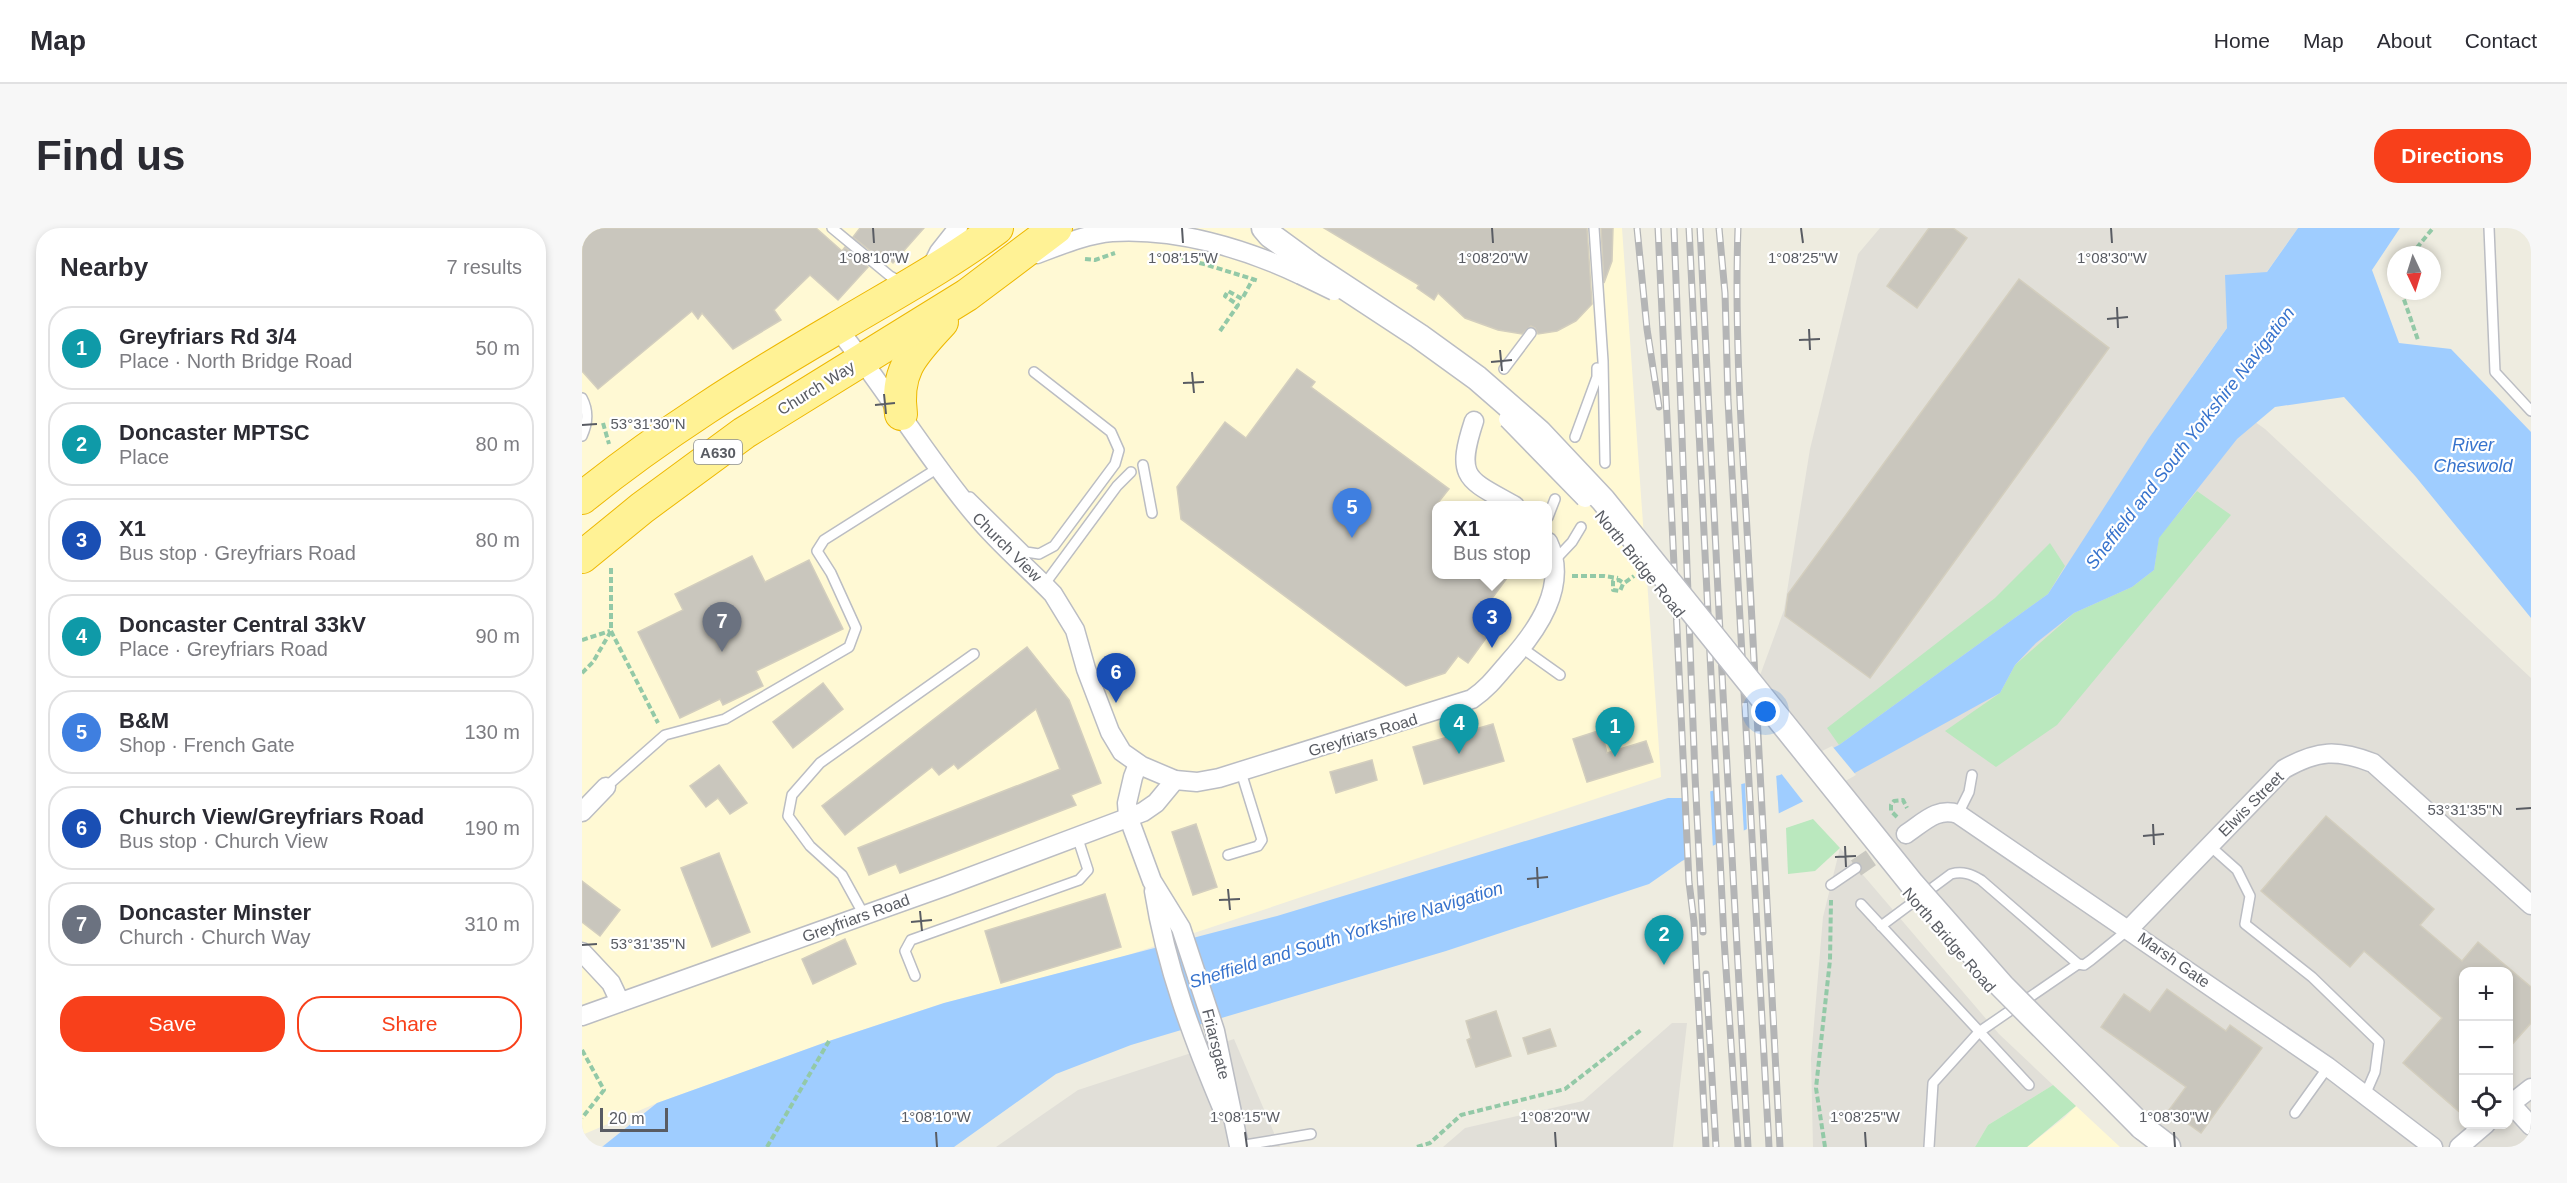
<!DOCTYPE html>
<html lang="en">
<head>
<meta charset="utf-8">
<style>
  :root { --surface:#fff; --page:#f7f7f7; --text:#2b2b33; --muted:#7c7c81; --line:#e1e1e2; --accent:#f8401b }
  body { margin:0; font-family:Helvetica,sans-serif; background:var(--page); color:var(--text) }
  .controls { position:absolute; right:18px; bottom:18px; display:grid; overflow:hidden; border-radius:12px; box-shadow:0 3px 9px #0003 }
  .controls button { width:54px; height:54px; display:grid; place-items:center; padding:0; border:0; border-bottom:2px solid var(--line); background:var(--surface); color:var(--text); font:30px sans-serif }
  .compass { position:absolute; left:1805px; top:18px; width:54px; height:54px; border-radius:50%; background:var(--surface); box-shadow:0 3px 9px #0003; rotate:176deg }
  .scale { position:absolute; left:18px; bottom:15px; width:68px; box-sizing:border-box; padding-left:6px; border:3px solid #595c63; border-top:0; font-size:16px; line-height:21px; white-space:nowrap; color:#595c63; -webkit-text-stroke:4px #fff; paint-order:stroke }
  .you { position:absolute; left:1184px; top:484px; width:21px; height:21px; margin:-15px; border:4px solid #fff; border-radius:50%; background:#1a73e8; box-shadow:0 0 0 9px #1a73e833 }
  .badge { display:grid; place-items:center; width:39px; height:39px; border-radius:50%; background:var(--accent); color:#fff; font-size:20px; font-weight:700 }
  .pin { position:absolute; translate:-50% -50px; filter:drop-shadow(0 2px 3px #0008) }
  .pin::after { content:''; position:absolute; top:32px; width:21px; height:18px; background:inherit; clip-path:polygon(0 0,100% 0,50% 100%) }
  .popup { position:absolute; left:850px; top:273px; width:120px; height:78px; box-sizing:border-box; display:grid; place-content:center; border-radius:12px; background:var(--surface); filter:drop-shadow(0 2px 4px #0005); font-size:20px; white-space:nowrap; color:var(--muted) }
  .popup b { font-size:22px; color:var(--text) }
  .popup::after { content:''; position:absolute; left:50%; top:100%; margin-left:-12px; border:12px solid transparent; border-top-color:var(--surface) }
  .list { margin:0; padding:0; list-style:none }
  h2 { display:flex; justify-content:space-between; align-items:center; height:78px; margin:0; padding:0 24px; font-size:26px }
  h2 small { font-size:20px; font-weight:400; color:var(--muted) }
  .list li { display:grid; grid-template-columns:39px 1fr auto; gap:18px; align-items:center; box-sizing:border-box; height:84px; margin:0 12px 12px; padding:0 12px; border:2px solid var(--line); border-radius:24px }
  .list b { display:block; font-size:22px; white-space:nowrap }
  .list p { margin:0; font-size:20px; white-space:nowrap; color:var(--muted) }
  .list em { font-size:20px; font-style:normal; color:var(--muted) }
  .actions { display:flex; gap:12px; padding:18px 24px }
  .actions a { flex:1; padding:14px 0; border:2px solid var(--accent); border-radius:24px; text-align:center; font-size:21px; color:var(--accent) }
  .actions .main { background:var(--accent); color:#fff }
  .icon { flex:none; width:33px; height:33px; fill:none; stroke:currentColor; stroke-width:2; stroke-linecap:round; stroke-linejoin:round }
  .map { position:relative; flex:none; width:1949px; height:919px; overflow:hidden; border-radius:24px }
  header { display:flex; align-items:center; gap:36px; box-sizing:border-box; height:84px; padding:0 30px; background:var(--surface); border-bottom:2px solid var(--line) }
  header strong { font-size:28px }
  nav { display:flex; gap:33px; margin-inline-start:auto; font-size:21px }
  .intro { display:flex; align-items:center; justify-content:space-between; box-sizing:border-box; height:144px; padding:0 36px }
  h1 { margin:0; font-size:42px }
  .button { padding:15px 27px; border-radius:24px; background:var(--accent); color:#fff; font-size:21px; font-weight:700 }
  main { display:flex; gap:36px; padding:0 36px }
  aside { flex:1; background:var(--surface); border-radius:24px; box-shadow:0 3px 9px #0003 }
  .map>svg:first-child { display:block }
</style>
</head>
<body>
<header>
<strong>Map</strong>
<nav><a>Home</a><a>Map</a><a>About</a><a>Contact</a></nav>
</header>
<div class="intro"><h1>Find us</h1><a class="button">Directions</a></div>
<main>
<aside>
<h2>Nearby<small>7 results</small></h2>
<ul class="list">
<li><span class="badge" style="background:#0f9aa8">1</span><div><b>Greyfriars Rd 3/4</b><p>Place · North Bridge Road</p></div><em>50 m</em></li>
<li><span class="badge" style="background:#0f9aa8">2</span><div><b>Doncaster MPTSC</b><p>Place</p></div><em>80 m</em></li>
<li><span class="badge" style="background:#1a4fb4">3</span><div><b>X1</b><p>Bus stop · Greyfriars Road</p></div><em>80 m</em></li>
<li><span class="badge" style="background:#0f9aa8">4</span><div><b>Doncaster Central 33kV</b><p>Place · Greyfriars Road</p></div><em>90 m</em></li>
<li><span class="badge" style="background:#3f7fe0">5</span><div><b>B&amp;M</b><p>Shop · French Gate</p></div><em>130 m</em></li>
<li><span class="badge" style="background:#1a4fb4">6</span><div><b>Church View/Greyfriars Road</b><p>Bus stop · Church View</p></div><em>190 m</em></li>
<li><span class="badge" style="background:#6b7280">7</span><div><b>Doncaster Minster</b><p>Church · Church Way</p></div><em>310 m</em></li>
</ul>
<div class="actions"><a class="main">Save</a><a>Share</a></div>
</aside>
<div class="map">
<svg width="1949" height="919" viewBox="0 0 1949 919">
  <rect width="100%" height="100%" fill="#eeece0"/>
  <g fill="#fff9d4" fill-rule="evenodd">
    <path d="M0,0h1040l39,549 -536,179 -181,47 -115,38 -172,62 -75,32zM854,278h112v68h-112z"/>
    <path d="M1494,878l44,41h-93l37,-29z"/>
  </g>
  <g fill="#e1dfd8" fill-rule="evenodd">
    <path d="M1298,0h418l-106,149 73,52 266,249v469h-381l-399,-447 33,-90 26,-161 48,-195zM1882,744h44v152h-44z"/>
    <path d="M1258,620l159,186 54,51 -65,40 -13,22h-162l-2,-88 12,-142z"/>
    <path d="M1090,795h15l-14,124h-230l22,-19 118,-27z"/>
    <path d="M652,811l46,108h-284l82,-57z"/>
  </g>
  <g fill="#bae8be">
    <path d="M1615,263l34,24 -174,210 -61,42 -51,-36 55,-38 15,-28 59,-52 58,-26 22,-17 5,-33z"/>
    <path d="M1468,315l15,23 -17,28 -209,151 -12,-17 168,-130z"/>
    <path d="M1231,591l27,29 -25,23 -27,3 -2,-46z"/>
    <path d="M1471,857l23,21 -49,41h-52l13,-22z"/>
  </g>
  <path fill="#9fcdff" d="M1716,0h102l-28,42 27,73 52,6 80,83v186l-115,-141 -72,-80 -69,10 -38,32 -78,99 -5,32 -22,17 -58,26 -38,30 -21,22 -15,28 -198,109 -120,59 -33,23 -203,67 -315,94 -75,29 -102,73h-352l55,-44 172,-62 115,-38 333,-87 391,-118h14l98,-23 59,-30 209,-151 101,-156 78,-110 -2,-53 42,-3z"/>
  <g fill="#eeece0">
    <path d="M1250,518l24,29 -51,29 -25,-32z"/>
    <path d="M1194,545l3,44 -32,15 -2,-52z"/>
    <path d="M1159,553l3,53 -26,13 -3,-60z"/>
    <path d="M1128,560l3,61 -26,13 -4,-68z"/>
  </g>
  <g fill="#c9c6bd" stroke="#d3cebe" stroke-width="1.5">
    <path d="M0,0h234l26,23 3,-4 23,20 -30,33 -28,-25 -36,35 7,10 -48,29 -31,-36 -4,6 -6,-8 -94,78 -16,-18z"/>
    <path d="M278,0h64l-31,35 -12,-11 -4,4 -24,-19z"/>
    <path d="M742,0h263l5,76 -16,17 -19,10 -19,3 -3,-6 -4,-2 -9,8 -24,-4 -33,-12 -27,-25 -4,7 -17,-12 2,-3z"/>
    <path d="M1019,0h12l-1,33 -8,22z"/>
    <path d="M1347,0h24l14,10 -50,70 -30,-22z"/>
    <path d="M1437,51l90,69 -239,330 -85,-62 3,-22z"/>
    <path d="M715,141l18,13 -4,5 138,102 -12,15v70h73l-20,27 15,11 -37,51 -10,-7 -13,17 -39,13 -225,-167 -4,-32 48,-65 21,16z"/>
    <path d="M170,328l13,26 44,-22 34,69 -87,42 7,15 -40,19 -3,-6 -40,19 -42,-86 45,-22 -8,-16z"/>
    <path d="M445,419l42,53 32,83 -30,12 5,10 -176,68 -4,-9 -27,11 -11,-27 202,-79 -24,-60 -78,60 -4,-5 -15,11 -7,-8 -87,68 -23,-29z"/>
    <path d="M241,455l20,26 -50,39 -20,-26z"/>
    <path d="M911,496l11,37 -80,23 -11,-37z"/>
    <path d="M1019,502l6,23 39,-12 7,21 -66,20 -14,-43z"/>
    <path d="M790,532l5,20 -41,13 -6,-21z"/>
    <path d="M137,537l28,38 -17,11 -12,-16 -12,9 -16,-21z"/>
    <path d="M1744,588l108,93 -14,16 42,36 16,-19 53,45v36l-23,26v-77h-45v143l-60,-52 39,-45 -78,-67 -14,16 -89,-76z"/>
    <path d="M614,596l21,63 -24,8 -21,-63z"/>
    <path d="M137,625l31,79 -38,15 -31,-79z"/>
    <path d="M0,653l38,29 -20,26 -18,-14z"/>
    <path d="M523,666l16,53 -120,36 -16,-52z"/>
    <path d="M263,711l11,25 -43,20 -11,-25z"/>
    <path d="M1585,761l59,42 4,-6 32,23 -61,85 -32,-23 17,-23 -85,-60 23,-33 26,18z"/>
    <path d="M914,783l15,45 -35,11 -9,-27 4,-2 -5,-17z"/>
    <path d="M968,801l6,17 -28,8 -5,-16z"/>
  </g>
  <g fill="none" stroke-linecap="round" stroke-linejoin="round">
    <path stroke="#c9c8c1" stroke-width="18" stroke-dasharray="18 9" stroke-linecap="butt" d="M1274,640l50,-34"/>
    <defs>
      <g id="service">
        <path d="M250,0l58,48 11,6"/>
        <path d="M1012,0l9,133 2,102"/>
        <path d="M1907,0l6,144 36,39"/>
        <path d="M922,141l27,-36"/>
        <path d="M0,170c7,13 6,25 0,38"/>
        <path d="M993,209l22,-60v-9"/>
        <path d="M561,237l9,48"/>
        <path d="M388,269l56,55 13,2 15,-8 61,-82 4,-14 -8,-18 -77,-60"/>
        <path d="M966,289l7,-18"/>
        <path d="M973,332l17,-18 9,-15"/>
        <path d="M462,357l73,-99 14,-14"/>
        <path d="M940,420l38,27"/>
        <path d="M24,559l59,-52 60,-16 124,-72 7,-19 -25,-55 -14,-22 7,-11 114,-72 2,1"/>
        <path d="M1376,586l11,-22 3,-17"/>
        <path d="M1628,618l27,24 13,26 -5,28 67,53 67,65 -4,30 -10,23"/>
        <path d="M646,627l30,-9 4,-6 -21,-68"/>
        <path d="M1249,657l25,-17"/>
        <path d="M1279,676l168,181"/>
        <path d="M282,687l-22,-40 -32,-29 -22,-30 4,-21 28,-32 154,-109"/>
        <path d="M1299,698l70,-52c12,-3 20,0 30,6l97,84 6,1 7,-5 38,-31"/>
        <path d="M333,748l-10,-25 6,-11 168,-60 9,-10 -11,-34"/>
        <path d="M1713,885l33,-46"/>
        <path d="M657,918l72,-12"/>
        <path d="M1347,919l4,-64 46,-51 99,-68"/>
      </g>
      <g id="minor">
        <path d="M455,26c24,-9 50,-20 75,-22 64,-4 132,16 189,43"/>
        <path d="M350,38l7,-14 19,-24"/>
        <path d="M255,100c49,60 88,128 139,188 23,28 52,52 77,78l22,36 11,39 24,63 12,20 20,14 33,14 22,2 22,-4 253,-79c15,-10 25,-23 36,-36 29,-32 61,-77 40,-121"/>
        <path d="M892,193c-19,58 -7,58 41,85"/>
        <path d="M556,536l-5,13 -6,26 1,13 24,65 29,47 34,103 24,115"/>
        <path d="M0,584l24,-25"/>
        <path d="M1324,606c18,-12 31,-27 52,-20l370,253 105,80"/>
        <path d="M572,663c12,76 39,148 69,219"/>
        <path d="M1547,701l155,-160c34,-19 53,-20 89,-6l158,142"/>
        <path d="M0,724l29,31 9,19"/>
        <path d="M0,788l364,-130 197,-74 13,-9 19,-23"/>
        <path d="M1929,876l20,22"/>
        <path d="M1926,878l23,-18"/>
        <path d="M1877,919l27,-23"/>
      </g>
      <g id="tertiary">
        <path d="M682,0l6,7 41,30"/>
        <path d="M1560,899l26,20"/>
      </g>
      <g id="trunk">
        <path d="M319,186c-6,-45 13,-61 41,-92"/>
        <path d="M0,270c79,-64 166,-118 253,-169 55,-33 111,-63 162,-101"/>
        <path d="M0,329l60,-49 102,-75 223,-138 89,-67"/>
      </g>
    </defs>
    <use href="#service" stroke="#bbbdc3" stroke-width="12"/>
    <use href="#minor" stroke="#bbbdc3" stroke-width="21"/>
    <use href="#tertiary" stroke="#bbbdc3" stroke-width="27"/>
    <use href="#trunk" stroke="#eeb800" stroke-width="34"/>
    <g stroke="#93c9a7" stroke-width="4" stroke-dasharray="6 3" stroke-linecap="butt">
      <path d="M1829,27l22,-27"/>
      <path d="M582,28l40,8 55,17"/>
      <path d="M503,31l10,1 20,-7"/>
      <path d="M1819,63l17,49"/>
      <path d="M638,103l18,-26 -13,-9 3,-5 14,8 11,-20"/>
      <path d="M21,195l6,21"/>
      <path d="M29,340v63l47,92"/>
      <path d="M990,348h32l14,2"/>
      <path d="M1040,354l-3,-2 -6,1v9l7,1 3,-7 11,-8"/>
      <path d="M0,412l28,-9"/>
      <path d="M0,445l11,-11 18,-31"/>
      <path d="M1315,589l-6,-6v-6l3,-4 9,-1 4,8"/>
      <path d="M0,822l22,40 -22,28"/>
      <path d="M185,919l62,-106"/>
      <path d="M835,919l13,-4 31,-28 104,-26 76,-59"/>
      <path d="M1243,919l-9,-59 14,-128 1,-60"/>
    </g>
    <use href="#service" stroke="#fff" stroke-width="9"/>
    <use href="#minor" stroke="#fff" stroke-width="18"/>
    <use href="#tertiary" stroke="#fff" stroke-width="24"/>
    <use href="#trunk" stroke="#fff295" stroke-width="32"/>
    <defs>
      <g id="rail">
        <path d="M1055,0l10,101 12,78"/>
        <path d="M1076,0l31,654 5,40 12,225"/>
        <path d="M1092,0l21,548 8,156"/>
        <path d="M1107,0l35,711 14,208"/>
        <path d="M1118,0l23,465 25,454"/>
        <path d="M1137,0l6,65 3,107 41,747"/>
        <path d="M1156,0c-4,112 5,225 11,337 9,194 22,388 31,582"/>
        <path d="M1124,746l10,173"/>
      </g>
    </defs>
    <use href="#rail" stroke="#b4b5b6" stroke-width="7"/>
    <use href="#rail" stroke="#fff" stroke-width="4.5" stroke-dasharray="14" stroke-linecap="butt"/>
    <defs>
      <g id="minor-bridge">
        <path d="M719,47l33,16"/>
        <path d="M926,191l77,79"/>
      </g>
      <path id="tertiary-bridge" d="M729,37l108,71 58,42 62,54 64,68 309,384 90,102 140,141"/>
    </defs>
    <use href="#minor-bridge" stroke="#bbbdc3" stroke-width="21" stroke-linecap="butt"/>
    <use href="#tertiary-bridge" stroke="#bbbdc3" stroke-width="27" stroke-linecap="butt"/>
    <use href="#minor-bridge" stroke="#fff" stroke-width="18"/>
    <use href="#tertiary-bridge" stroke="#fff" stroke-width="24"/>
  </g>
  <path fill="none" stroke="#595c63" stroke-width="2" d="M291,0l1,15M600,0l1,15M910,0l1,15M1219,0l2,15M1529,0l1,15M1535,79l1,21M1525,91l21,-2M1227,101l1,21M1217,112l21,-1M918,122l2,21M909,134l21,-2M610,144l2,21M601,155l21,-1M302,166l2,20M293,177l20,-2M0,197l15,-1M1934,581l15,-1M1571,596l1,21M1561,608l21,-2M1263,618l1,21M1253,629l21,-1M955,639l1,21M945,651l21,-2M646,661l2,21M637,672l21,-1M338,683l2,20M329,694l21,-2M0,717l15,-1M354,904l1,15M663,904l2,15M973,904l1,15M1283,904l1,15M1592,904l1,15"/>
  <g text-anchor="middle" dominant-baseline="central" stroke-width="4.5" stroke-linejoin="round" paint-order="stroke">
    <rect fill="#fff" stroke="#8b8d92" stroke-width="1.5" x="112" y="212" width="48" height="24" rx="4.5"/>
    <g font-size="15" font-weight="bold" fill="#595c63">
      <text x="136" y="224">A630</text>
    </g>
    <g font-size="16" fill="#595c63" stroke="#fff">
      <text transform="translate(234 160) rotate(-32)">Church Way</text>
      <text transform="translate(425 319) rotate(45)">Church View</text>
      <text transform="translate(1058 336) rotate(51)">North Bridge Road</text>
      <text transform="translate(781 507) rotate(-17)">Greyfriars Road</text>
      <text transform="translate(1669 576) rotate(-45)">Elwis Street</text>
      <text transform="translate(274 690) rotate(-20)">Greyfriars Road</text>
      <text transform="translate(1367 712) rotate(49)">North Bridge Road</text>
      <text transform="translate(1592 732) rotate(35)">Marsh Gate</text>
      <text transform="translate(634 816) rotate(76)">Friarsgate</text>
    </g>
    <g font-size="18" font-style="italic" fill="#3773cd" stroke="#fff">
      <text transform="translate(1608 210) rotate(-52)">Sheffield and South Yorkshire Navigation</text>
      <text x="1891" y="217">River<tspan x="1891" dy="21">Cheswold</tspan></text>
      <text transform="translate(764 707) rotate(-17)">Sheffield and South Yorkshire Navigation</text>
    </g>
  </g>
  <g font-size="15" text-anchor="middle" fill="#595c63" stroke="#fff" stroke-width="4.5" stroke-linejoin="round" paint-order="stroke">
    <text x="292" y="35">1°08'10"W</text>
    <text x="601" y="35">1°08'15"W</text>
    <text x="911" y="35">1°08'20"W</text>
    <text x="1221" y="35">1°08'25"W</text>
    <text x="1530" y="35">1°08'30"W</text>
    <text x="66" y="201">53°31'30"N</text>
    <text x="1883" y="587">53°31'35"N</text>
    <text x="66" y="721">53°31'35"N</text>
    <text x="354" y="894">1°08'10"W</text>
    <text x="663" y="894">1°08'15"W</text>
    <text x="973" y="894">1°08'20"W</text>
    <text x="1283" y="894">1°08'25"W</text>
    <text x="1592" y="894">1°08'30"W</text>
  </g>
</svg>
<div class="controls">
<button>+</button>
<button>−</button>
<button><svg class="icon" aria-label="locate" viewBox="0 0 24 24"><circle cx="12" cy="12" r="6"/><path d="M12 2v4M12 18v4M2 12h4M18 12h4"/></svg></button>
</div>
<svg class="compass" viewBox="-18 -18 36 36"><path d="M0-13l5 13h-10z" fill="#e53935"/><path d="M0 13l5-13h-10z" fill="#7c7c81"/></svg>
<div class="scale">20 m</div>
<div class="you"></div>
<div class="pin badge" style="left:1033px;top:529px;background:#0f9aa8">1</div>
<div class="pin badge" style="left:1082px;top:737px;background:#0f9aa8">2</div>
<div class="pin badge" style="left:910px;top:420px;background:#1a4fb4">3</div>
<div class="popup"><b>X1</b>Bus stop</div>
<div class="pin badge" style="left:877px;top:526px;background:#0f9aa8">4</div>
<div class="pin badge" style="left:770px;top:310px;background:#3f7fe0">5</div>
<div class="pin badge" style="left:534px;top:475px;background:#1a4fb4">6</div>
<div class="pin badge" style="left:140px;top:424px;background:#6b7280">7</div>
</div>
</main>
</body>
</html>
